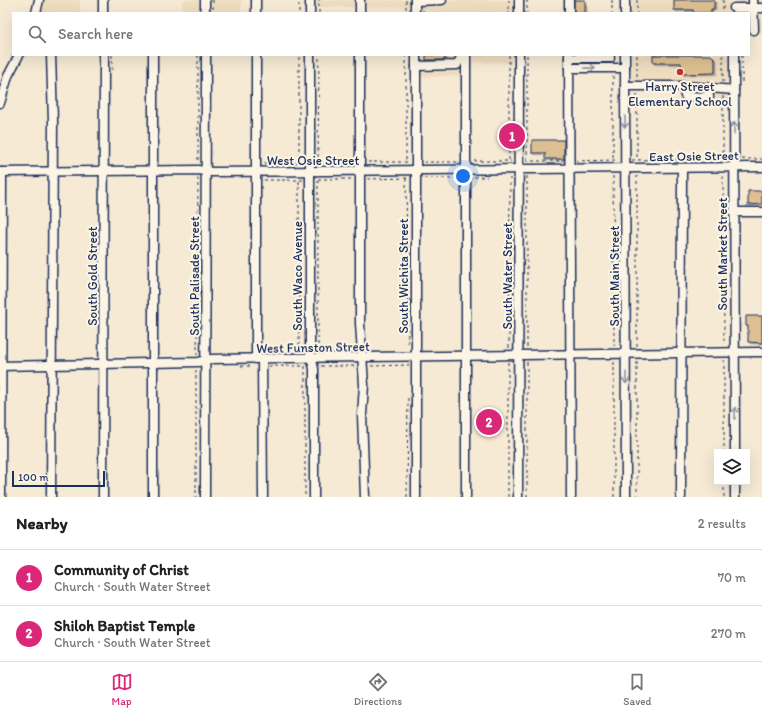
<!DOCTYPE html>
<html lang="en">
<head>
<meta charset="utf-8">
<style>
  :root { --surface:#fff; --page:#f6f6f6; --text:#202124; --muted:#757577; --line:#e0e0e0; --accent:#db2777 }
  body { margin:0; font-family:Itim,sans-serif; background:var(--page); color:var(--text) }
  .controls { position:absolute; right:12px; bottom:12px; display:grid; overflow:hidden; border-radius:0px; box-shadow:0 4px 16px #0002 }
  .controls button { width:36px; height:36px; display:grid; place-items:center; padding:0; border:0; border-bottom:1px solid var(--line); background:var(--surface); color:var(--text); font:20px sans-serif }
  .scale { position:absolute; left:12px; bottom:10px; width:93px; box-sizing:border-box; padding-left:4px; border:2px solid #1b2f5e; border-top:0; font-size:11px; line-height:14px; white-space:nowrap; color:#1b2f5e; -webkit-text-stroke:3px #fcf5e5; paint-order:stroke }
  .you { position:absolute; left:463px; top:176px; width:14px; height:14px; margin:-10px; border:3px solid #fff; border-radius:50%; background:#1a73e8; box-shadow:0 0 0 6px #1a73e833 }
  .badge { display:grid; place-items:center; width:26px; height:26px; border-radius:50%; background:var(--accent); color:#fff; font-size:13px; font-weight:700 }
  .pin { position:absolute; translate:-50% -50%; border:2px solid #fff; box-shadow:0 1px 4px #0006 }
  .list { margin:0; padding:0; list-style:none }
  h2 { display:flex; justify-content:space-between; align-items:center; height:52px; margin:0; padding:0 16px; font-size:17px }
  h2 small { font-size:13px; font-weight:400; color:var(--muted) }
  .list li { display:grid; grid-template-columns:26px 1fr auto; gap:12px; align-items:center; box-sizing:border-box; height:56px; padding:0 16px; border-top:1px solid var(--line) }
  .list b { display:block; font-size:15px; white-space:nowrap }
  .list p { margin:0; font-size:13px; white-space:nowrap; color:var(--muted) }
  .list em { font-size:13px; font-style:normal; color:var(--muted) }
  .icon { flex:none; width:22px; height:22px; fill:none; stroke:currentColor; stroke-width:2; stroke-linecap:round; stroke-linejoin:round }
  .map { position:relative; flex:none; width:762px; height:497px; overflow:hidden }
  .search { position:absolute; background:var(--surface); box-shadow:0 4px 16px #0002; left:12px; right:12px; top:12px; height:44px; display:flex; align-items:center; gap:10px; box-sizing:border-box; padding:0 14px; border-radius:0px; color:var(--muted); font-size:15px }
  .sheet { height:164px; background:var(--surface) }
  nav { display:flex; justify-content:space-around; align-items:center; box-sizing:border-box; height:56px; border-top:1px solid var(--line); background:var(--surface); font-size:11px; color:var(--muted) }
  nav a { display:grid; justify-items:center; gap:2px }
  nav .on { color:var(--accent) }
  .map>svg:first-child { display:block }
</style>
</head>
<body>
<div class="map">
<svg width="762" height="497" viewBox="0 0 762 497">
  <defs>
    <filter id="shadow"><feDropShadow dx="2" dy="1.5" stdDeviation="0" flood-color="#0004"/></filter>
  </defs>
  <rect width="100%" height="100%" fill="#f6ead4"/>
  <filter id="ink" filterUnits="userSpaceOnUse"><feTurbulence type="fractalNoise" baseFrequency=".025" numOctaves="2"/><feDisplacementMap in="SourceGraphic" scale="8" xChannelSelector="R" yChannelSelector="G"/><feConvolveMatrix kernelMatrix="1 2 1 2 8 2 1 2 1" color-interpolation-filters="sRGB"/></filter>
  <g filter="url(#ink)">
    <g fill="#efddc0">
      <path d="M43,0h37v13h-41z"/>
      <rect x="182" y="0" width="18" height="13"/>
      <path d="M209,0h33l-1,13h-32z"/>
      <rect x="312" y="0" width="98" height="7"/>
      <rect x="418" y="0" width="94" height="13"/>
      <rect x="632" y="0" width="97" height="13"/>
      <path d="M737,0h25v32h-13v-19h-12z"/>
      <path d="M419,55h93l-1,8 -42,-1 -1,14 -49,1z"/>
      <path d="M632,55h97v46l-47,1v-13h-51z"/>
    </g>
    <g fill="#debf91" stroke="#1b2f5e" filter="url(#shadow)">
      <rect x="574" y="0" width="11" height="13"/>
      <path d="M674,0h40v9h-3v4h-17l-1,-3h-19z"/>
      <rect x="426" y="55" width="19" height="5"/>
      <path d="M653,55h58l4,4v14l-33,1 -1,-11h-28z"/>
      <path d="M532,140h32v19h-19v-6h-13z"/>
      <path d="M748,191h14v13l-14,1z"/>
      <path d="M746,316h16v27l-14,-1v-16h-2z"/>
    </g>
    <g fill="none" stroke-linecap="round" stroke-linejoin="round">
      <defs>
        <g id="minor">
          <path d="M103,0v13"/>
          <path d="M205,0v13"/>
          <path d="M360,0v13"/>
          <path d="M415,0v13"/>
          <path d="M519,0v13"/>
          <path d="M625,0v13"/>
          <path d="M753,0l1,30"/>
          <path d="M415,1l27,-1"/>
          <path d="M734,8h28"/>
          <path d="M36,13l3,-13"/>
          <path d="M256,13v-13"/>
          <path d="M310,13v-13"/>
          <path d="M569,13v-13"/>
          <path d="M256,55v304"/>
          <path d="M310,55v297l4,17v128"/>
          <path d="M360,55v268l4,62 -2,30 3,82"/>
          <path d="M416,55v442"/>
          <path d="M466,55v442"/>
          <path d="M569,55l2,442"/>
          <path d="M625,55l1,442"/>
          <path d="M734,55l1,397"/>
          <path d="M569,58h41"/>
          <path d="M416,66l41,-1 5,-10"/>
          <path d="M569,68h56"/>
          <path d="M625,86h61l48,4"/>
          <path d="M683,86l2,10 24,1 -1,-10"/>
          <path d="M0,103l8,-27 11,-21"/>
          <path d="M0,172l198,-2 14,2 550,-5"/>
          <path d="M734,212h28"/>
          <path d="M262,359l1,138"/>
          <path d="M0,366l198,-4 13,-3 551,-7"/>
          <path d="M1,497l1,-325"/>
          <path d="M51,497l2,-376 -2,-66"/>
          <path d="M103,497l1,-442"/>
          <path d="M153,497v-442"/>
          <path d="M205,497l1,-442"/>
          <path d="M518,497l1,-442"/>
          <path d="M681,497l1,-329"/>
          <path d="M735,497v-15"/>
        </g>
      </defs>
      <use href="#minor" stroke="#1b2f5e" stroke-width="11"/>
      <g stroke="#1b2f5e" stroke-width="1" stroke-dasharray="3 3" stroke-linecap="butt">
        <path d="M213,0v13"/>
        <path d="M406,0v13"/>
        <path d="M509,0v13"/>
        <path d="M527,0v13"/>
        <path d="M612,0v13"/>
        <path d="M637,0v13"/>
        <path d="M723,0v13"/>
        <path d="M299,13v-13"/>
        <path d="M319,13v-13"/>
        <path d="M423,13v-5"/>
        <path d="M198,55v108"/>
        <path d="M406,55v107"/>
        <path d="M509,55v105"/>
        <path d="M527,55v105"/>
        <path d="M637,55v23"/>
        <path d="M723,55v27"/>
        <path d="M112,70v-15"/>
        <path d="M613,76v84"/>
        <path d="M742,82v-27"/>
        <path d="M637,94v66"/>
        <path d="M723,96v62"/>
        <path d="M742,159h20"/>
        <path d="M632,160l95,-1"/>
        <path d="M474,161h37"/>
        <path d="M526,161h37"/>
        <path d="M576,161l41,-1"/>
        <path d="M299,162v-107"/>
        <path d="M368,162h41"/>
        <path d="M424,162h35"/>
        <path d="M264,163h39"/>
        <path d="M318,163l35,-1"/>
        <path d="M318,163l1,-108"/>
        <path d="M527,176v172"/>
        <path d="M613,176l1,170"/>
        <path d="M723,176l1,168"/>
        <path d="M474,177h13"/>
        <path d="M406,178l2,168"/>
        <path d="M424,178h35"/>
        <path d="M318,179h35"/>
        <path d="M368,179l41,-1"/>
        <path d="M264,180h39"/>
        <path d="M318,180v171"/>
        <path d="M299,181v169"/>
        <path d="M637,346v-170"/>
        <path d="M509,348l1,-170"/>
        <path d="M197,355l1,-177"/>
        <path d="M724,360v92"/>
        <path d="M527,362v135"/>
        <path d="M614,362v135"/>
        <path d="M637,362v135"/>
        <path d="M241,366h12"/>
        <path d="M269,366h36"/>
        <path d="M305,366v131"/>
        <path d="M321,366h34"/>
        <path d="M371,366l38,-1"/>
        <path d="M196,370v127"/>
        <path d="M724,482v15"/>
        <path d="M407,497l1,-101"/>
        <path d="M508,497v-135"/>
      </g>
      <use href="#minor" stroke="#fcf5e5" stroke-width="8"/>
    </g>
    <defs><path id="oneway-shaft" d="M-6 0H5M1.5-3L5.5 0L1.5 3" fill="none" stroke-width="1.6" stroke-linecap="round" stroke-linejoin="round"/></defs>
    <g stroke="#8c92a2">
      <use href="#oneway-shaft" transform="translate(590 68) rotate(-1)"/>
      <use href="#oneway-shaft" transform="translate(625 122) rotate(90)"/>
      <use href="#oneway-shaft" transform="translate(734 128) rotate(-90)"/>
      <use href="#oneway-shaft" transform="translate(626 378) rotate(90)"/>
      <use href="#oneway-shaft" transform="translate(735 413) rotate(-90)"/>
    </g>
  </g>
  <circle fill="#c8321e" stroke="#fcf5e5" stroke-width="1.5" cx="680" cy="72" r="4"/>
  <g text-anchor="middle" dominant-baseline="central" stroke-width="4" stroke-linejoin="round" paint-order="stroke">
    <g font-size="13" fill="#1b2f5e" stroke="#fcf5e5">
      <text x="680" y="86">Harry Street<tspan x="680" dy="15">Elementary School</tspan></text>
    </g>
    <g font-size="13" fill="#1b2f5e" stroke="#fcf5e5">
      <text transform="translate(694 156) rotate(-1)">East Osie Street</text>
      <text x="313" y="160">West Osie Street</text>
      <text transform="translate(722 254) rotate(-90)">South Market Street</text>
      <text transform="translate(92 276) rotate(-90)">South Gold Street</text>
      <text transform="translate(194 276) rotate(-90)">South Palisade Street</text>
      <text transform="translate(297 276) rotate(-90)">South Waco Avenue</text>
      <text transform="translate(403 276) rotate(-90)">South Wichita Street</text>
      <text transform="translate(507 276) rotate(-90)">South Water Street</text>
      <text transform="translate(614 276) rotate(-90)">South Main Street</text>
      <text transform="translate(313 347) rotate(-1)">West Funston Street</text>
    </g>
  </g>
</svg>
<div class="controls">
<button><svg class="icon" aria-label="layers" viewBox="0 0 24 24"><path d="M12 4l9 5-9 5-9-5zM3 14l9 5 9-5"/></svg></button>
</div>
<div class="scale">100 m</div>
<div class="you"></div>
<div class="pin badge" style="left:512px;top:136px">1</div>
<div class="pin badge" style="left:489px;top:422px">2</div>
<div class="search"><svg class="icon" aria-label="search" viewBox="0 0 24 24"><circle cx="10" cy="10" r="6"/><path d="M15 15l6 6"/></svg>Search here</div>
</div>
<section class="sheet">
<h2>Nearby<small>2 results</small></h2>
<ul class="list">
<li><span class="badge">1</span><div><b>Community of Christ</b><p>Church · South Water Street</p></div><em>70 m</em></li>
<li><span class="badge">2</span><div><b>Shiloh Baptist Temple</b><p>Church · South Water Street</p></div><em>270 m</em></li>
</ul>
</section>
<nav>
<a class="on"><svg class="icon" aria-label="map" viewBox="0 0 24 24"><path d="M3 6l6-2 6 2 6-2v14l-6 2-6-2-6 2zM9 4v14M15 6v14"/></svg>Map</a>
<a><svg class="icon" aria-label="directions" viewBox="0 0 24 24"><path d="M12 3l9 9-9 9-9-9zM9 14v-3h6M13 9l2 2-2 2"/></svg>Directions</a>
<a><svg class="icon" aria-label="saved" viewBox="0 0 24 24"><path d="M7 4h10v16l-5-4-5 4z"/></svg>Saved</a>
</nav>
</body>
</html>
